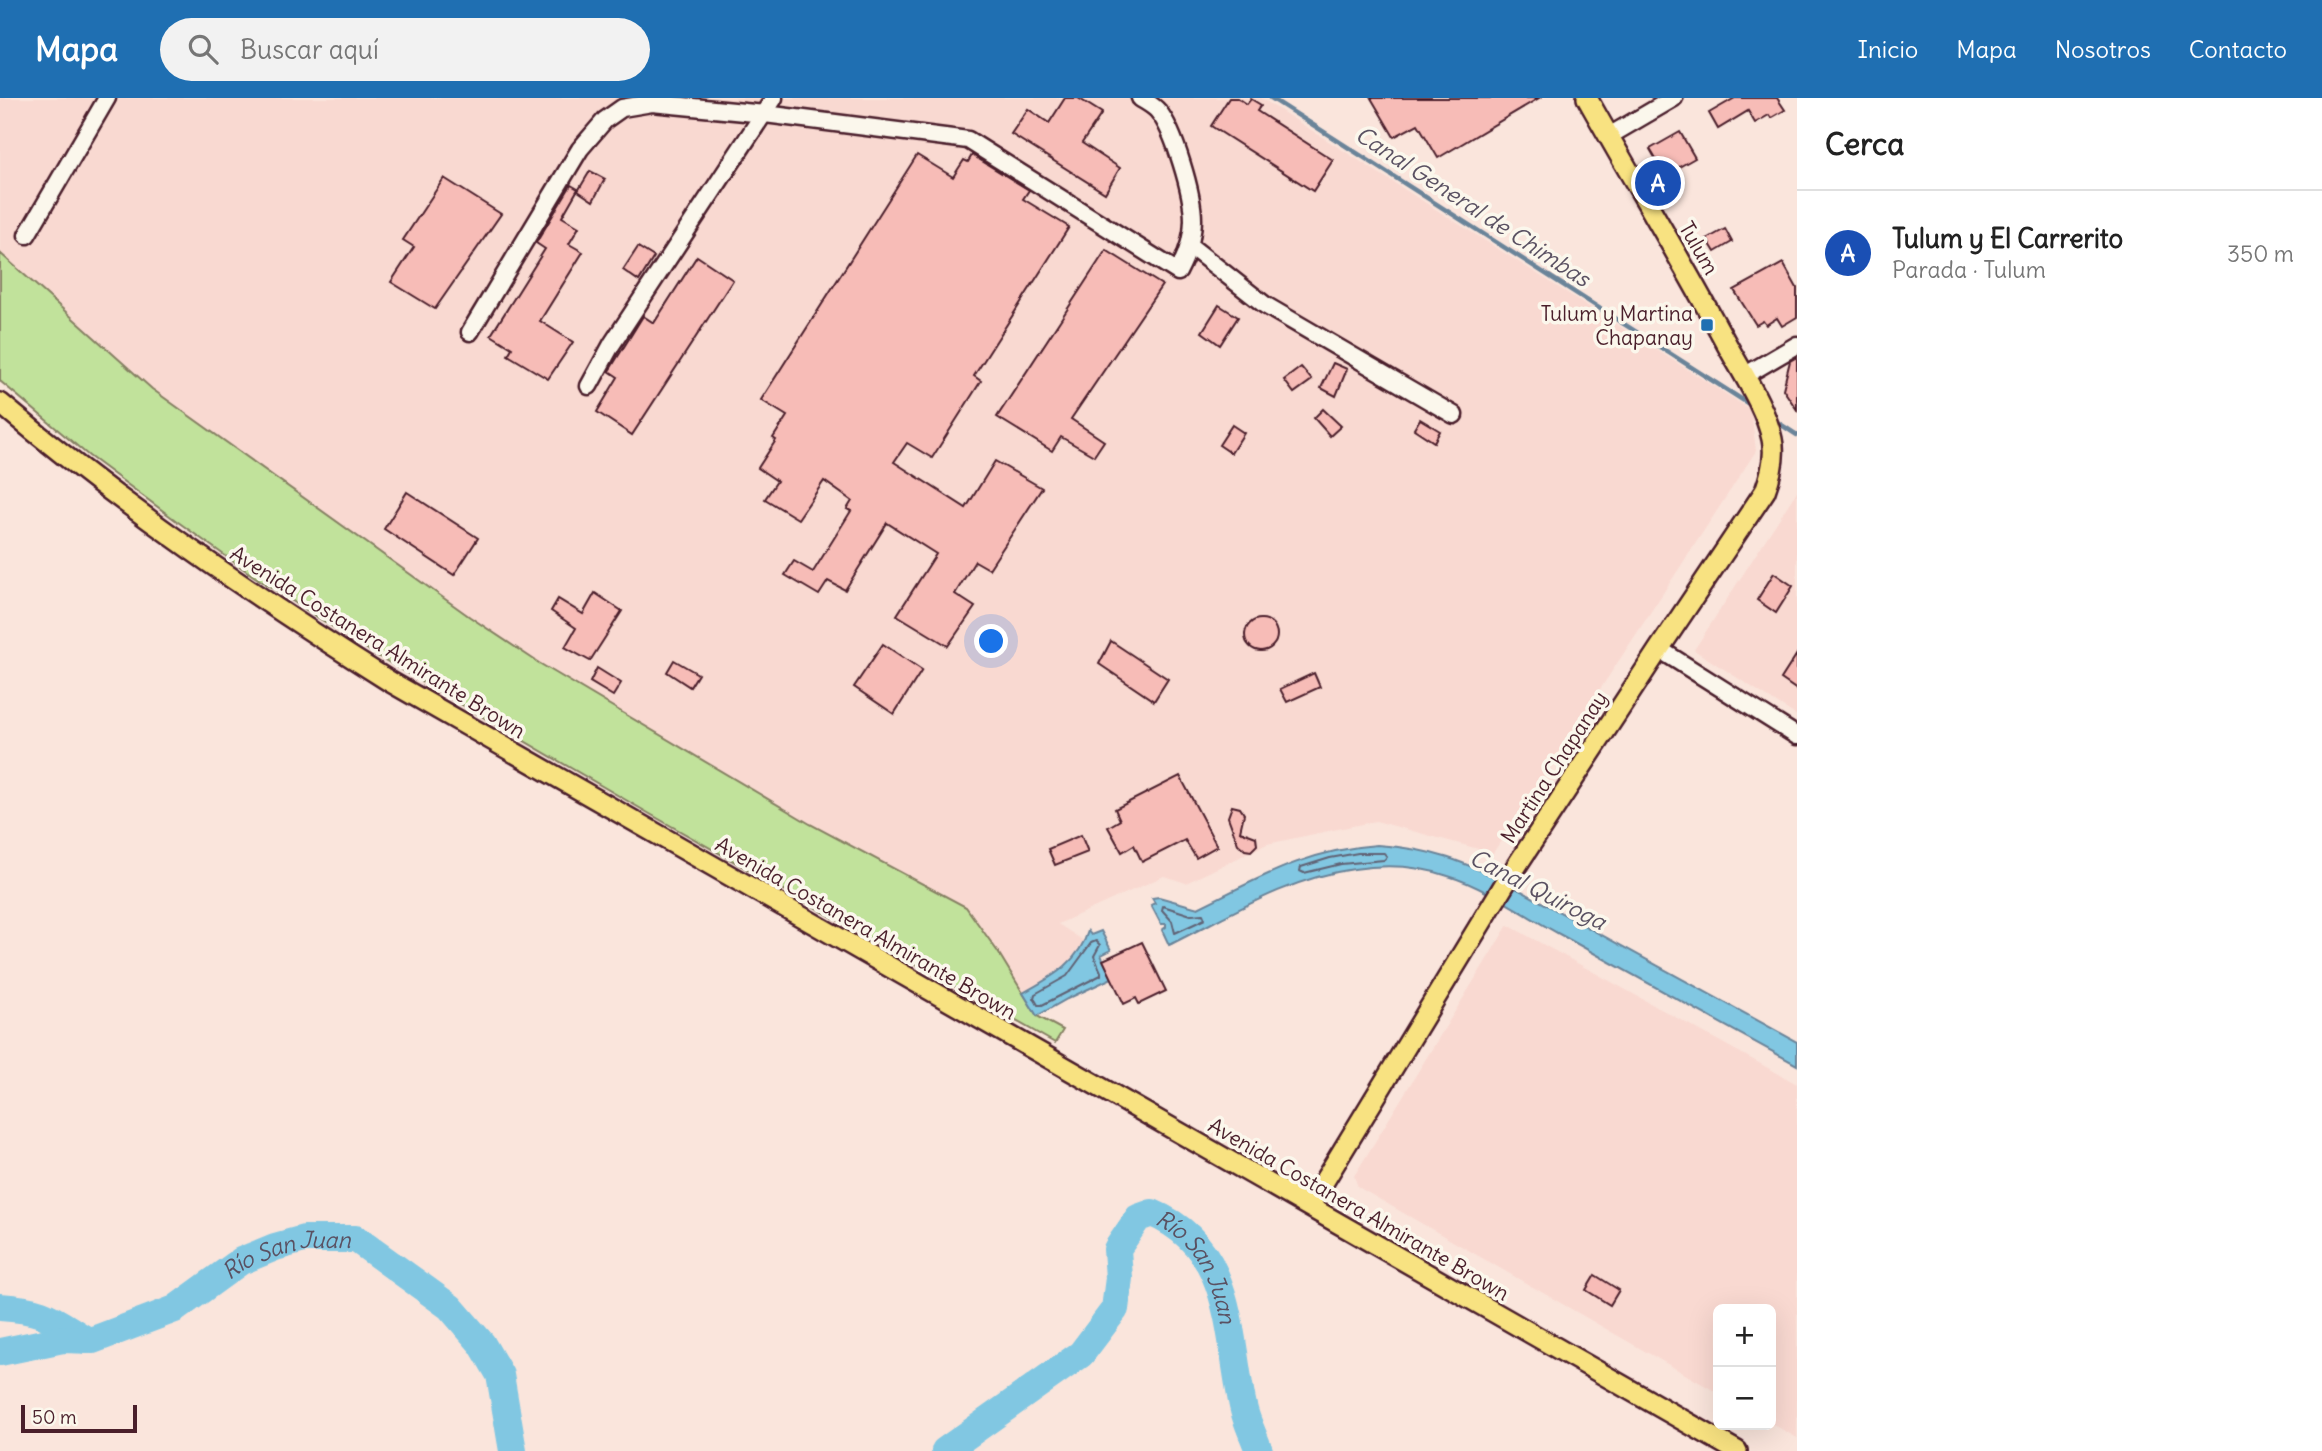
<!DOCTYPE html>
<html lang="es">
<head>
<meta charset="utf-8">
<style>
  :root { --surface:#fff; --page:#f2f2f2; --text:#222; --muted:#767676; --line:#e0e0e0; --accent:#1f6fb2 }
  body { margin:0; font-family:Delius,sans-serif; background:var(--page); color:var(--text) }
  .controls { position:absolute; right:21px; bottom:21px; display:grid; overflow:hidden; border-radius:10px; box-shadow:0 7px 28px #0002 }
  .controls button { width:63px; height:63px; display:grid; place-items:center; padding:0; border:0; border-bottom:2px solid var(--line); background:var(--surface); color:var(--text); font:35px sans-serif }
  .scale { position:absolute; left:21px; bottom:18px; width:116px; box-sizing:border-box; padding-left:7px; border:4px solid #4a1f2b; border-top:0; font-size:19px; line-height:24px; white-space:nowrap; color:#4a1f2b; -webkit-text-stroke:5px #fbf7ec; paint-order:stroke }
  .you { position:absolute; left:992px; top:544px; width:24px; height:24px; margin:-18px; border:5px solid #fff; border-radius:50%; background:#1a73e8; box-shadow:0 0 0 10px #1a73e833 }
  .badge { display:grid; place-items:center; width:46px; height:46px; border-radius:50%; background:var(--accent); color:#fff; font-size:23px; font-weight:700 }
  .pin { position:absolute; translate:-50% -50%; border:4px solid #fff; box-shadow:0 2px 7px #0006 }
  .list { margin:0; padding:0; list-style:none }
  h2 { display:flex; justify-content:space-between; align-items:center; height:91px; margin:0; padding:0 28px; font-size:30px }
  h2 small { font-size:23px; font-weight:400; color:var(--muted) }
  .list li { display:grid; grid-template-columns:46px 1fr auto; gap:21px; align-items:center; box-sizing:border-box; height:126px; padding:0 28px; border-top:2px solid var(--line) }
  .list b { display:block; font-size:26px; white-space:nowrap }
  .list p { margin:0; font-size:23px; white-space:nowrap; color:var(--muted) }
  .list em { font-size:23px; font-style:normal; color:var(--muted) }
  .icon { flex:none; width:38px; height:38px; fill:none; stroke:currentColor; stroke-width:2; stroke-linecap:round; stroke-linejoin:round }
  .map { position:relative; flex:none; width:1797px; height:1353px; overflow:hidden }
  header { display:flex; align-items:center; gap:42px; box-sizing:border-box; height:98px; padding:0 35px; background:var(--accent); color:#fff }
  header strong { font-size:33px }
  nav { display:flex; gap:38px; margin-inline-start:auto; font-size:24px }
  .search { width:490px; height:63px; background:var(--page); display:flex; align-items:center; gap:18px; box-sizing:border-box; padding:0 24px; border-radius:38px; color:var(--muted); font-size:26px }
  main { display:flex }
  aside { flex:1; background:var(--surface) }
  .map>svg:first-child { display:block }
</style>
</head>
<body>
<header>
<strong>Mapa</strong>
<div class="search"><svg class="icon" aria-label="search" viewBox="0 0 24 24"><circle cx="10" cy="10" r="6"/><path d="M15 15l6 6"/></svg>Buscar aquí</div>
<nav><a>Inicio</a><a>Mapa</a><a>Nosotros</a><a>Contacto</a></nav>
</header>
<main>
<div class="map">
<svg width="1797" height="1353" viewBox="0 0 1797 1353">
  <rect width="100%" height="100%" fill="#fae5dc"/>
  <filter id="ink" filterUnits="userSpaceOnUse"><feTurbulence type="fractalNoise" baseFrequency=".0143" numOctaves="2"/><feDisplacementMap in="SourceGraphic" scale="14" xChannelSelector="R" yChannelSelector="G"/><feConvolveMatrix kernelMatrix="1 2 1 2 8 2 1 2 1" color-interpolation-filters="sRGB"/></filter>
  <g filter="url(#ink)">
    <g fill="#f9d9d1">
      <path d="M0,0h1261l490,312 5,41 -263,402 -117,-32 -109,23 -81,39 -22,-7 -106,48 26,17 -21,30 -40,22 -25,-41 -32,-45 -156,-83 -271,-161 -69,-46 -318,-228 -152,-136z"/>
      <path d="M1797,393v225l-103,-66z"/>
      <path d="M1508,827l289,159v354l-26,-15v-114h-53v84l-360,-206 -4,-11z"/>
    </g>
    <path fill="#c1e29b" stroke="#868063" stroke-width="2" d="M0,155l152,136 318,228 69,46 271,161 156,83 32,45 39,64 26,14 -8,13 -405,-229 -274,-159 -124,-80 -74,-53 -89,-66 -89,-75z"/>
    <g fill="#81c7e2" stroke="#6b8499" stroke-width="2">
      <path d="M1377,747c56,4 87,16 137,42l283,155v23c-79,-43 -158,-87 -236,-130 -33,-18 -78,-49 -113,-59 -29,-10 -63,-12 -94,-7 -66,9 -126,47 -185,76l-7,-15 4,-3v-3h-5l-10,-19 4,-2 -3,-5 7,-1 39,11c62,-30 108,-58 179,-63z"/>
      <path d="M1088,833l3,4 10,-4 10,19 -10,5 11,23 -45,21 -30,17 -14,-23c28,-16 55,-29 65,-62z"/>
    </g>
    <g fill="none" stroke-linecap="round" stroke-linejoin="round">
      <g stroke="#606274" stroke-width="2">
        <path d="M1358,755h26l3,4 -3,3 -43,4 -37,9 -4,-2 1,-4 29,-9z"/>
        <path d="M1163,808l28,9 12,-1 2,5 -30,14 -3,-12 -10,-11z"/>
        <path d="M1096,843l4,4 -6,11 7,16v3l-59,30h-4l-4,-7 1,-4 32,-18 24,-33z"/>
      </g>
      <g stroke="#6b8499" stroke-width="4.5">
        <path d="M1271,0l481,308"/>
        <path d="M1774,322l23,15"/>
      </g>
      <g stroke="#81c7e2" stroke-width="28">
        <path d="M0,1209c45,3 49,10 86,33"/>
        <path id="s1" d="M0,1254l63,-13 30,1 82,-31 66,-48 34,-14 29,-8h52l94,68 32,37 18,31 13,76"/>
        <path id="s2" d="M945,1353l136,-97 34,-45 4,-31 -2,-29 21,-31 14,-5c82,34 75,120 91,193 3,15 11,30 16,45"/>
      </g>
    </g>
    <g fill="#f7bcb7" stroke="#4a1f2b" stroke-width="2">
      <path d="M1065,0h13l24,15 -20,30 38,25 -15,25 -94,-59 17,-25 21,14z"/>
      <path d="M1229,0h9l9,6 4,-5 10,6 -4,6 76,49 -20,31 -102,-65z"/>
      <path d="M1371,0h168l-101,60 -20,-34 -24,13z"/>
      <path d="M1735,0h42l8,12 -14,8 -2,-3 -14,8 -7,-12 -30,18 -9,-16z"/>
      <path d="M1680,34l15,26 -30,17 -15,-26z"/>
      <path d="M917,57l36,22 11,-17 4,2 4,-7 57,35 -6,9 46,28 -95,149 7,5 -49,77 -25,-15 -13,19 72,46 29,-47 47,27 -53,81 -14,-8 -20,33 20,13 -27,39 -51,-31 39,-61 -49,-31 -42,67 -17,-9 -9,14 -34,-20 9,-14 19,11 38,-61 -4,-2 5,-8 -28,-20 -26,38 -33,-20 12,-18 -19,-13 18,-28 -3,-2 14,-22 -26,-16z"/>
      <path d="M590,73l15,8 -12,22 -15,-10z"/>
      <path d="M444,80l57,36 -66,95 -44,-27 23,-35 -11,-7z"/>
      <path d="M571,87l7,4 -16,28 17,10 -10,17 14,8 -43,69 33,21 -25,37 -40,-24 4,-7 -21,-13 54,-86 -9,-6z"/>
      <path d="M1725,131l7,13 -17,10 -8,-13z"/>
      <path d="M638,149l16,10 -15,24 -16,-11z"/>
      <path d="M1106,152l56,35 -91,134 33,22 -10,15 -33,-19 -9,14 -55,-34z"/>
      <path d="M697,158l36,24 -101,155 -35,-23 21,-35 -9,-6 34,-55 11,7z"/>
      <path d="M1783,165l14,25v29l-15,9 -5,-8 -11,7 -3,-4 -7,4 -22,-35z"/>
      <path d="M1219,207l19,12 -18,28 -18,-13z"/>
      <path d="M1797,259v53l-14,-21 7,-28z"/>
      <path d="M1333,265l14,6 -11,27 -15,-8z"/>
      <path d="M1301,269l11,13 -18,13 -10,-13z"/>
      <path d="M1323,311l18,17 -11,10 -16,-18z"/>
      <path d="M1420,321l20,12 -6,11 -20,-13z"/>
      <path d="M1232,327l12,8 -13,20 -12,-8z"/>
      <path d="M407,394l71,46 -24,37 -70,-46z"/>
      <path d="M1774,475l19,13 -17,27 -19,-13z"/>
      <path d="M595,495l27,18 -32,50 -25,-14 11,-19 -25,-17 7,-12 25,15z"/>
      <circle cx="1261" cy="537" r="16"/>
      <path d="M1111,543l57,38 -14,22 -55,-37z"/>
      <path d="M883,546l39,26 -28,44 -40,-27z"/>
      <path d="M1797,556v36l-16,-11z"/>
      <path d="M674,562l24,14 -8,13 -23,-15z"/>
      <path d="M597,570l24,15 -8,13 -23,-14z"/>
      <path d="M1314,575l6,14 -33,15 -7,-13z"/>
      <path d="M1180,678l37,70 -21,12 -11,-18 -43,22 -8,-17 -12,7 -14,-25 12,-7 -5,-11z"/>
      <path d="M1232,708l8,2 4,6 -4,17 16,6 1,8 -6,6 -6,-1 -7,-6 -10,-27z"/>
      <path d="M1081,737l7,17 -33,13 -7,-16z"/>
      <path d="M1142,844l24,49 -27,13 -3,-6 -12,6 -21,-44z"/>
      <path d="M1595,1177l24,15 -9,15 -24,-15z"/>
    </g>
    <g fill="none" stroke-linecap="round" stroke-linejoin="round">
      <defs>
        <g id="minor">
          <path d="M1609,38l65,-38"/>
          <path d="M27,137l80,-137"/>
          <path d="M1190,148l75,59 189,110"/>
          <path d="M470,234l110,-183 25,-29 17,-12 30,-5 113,11 203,26 210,132c9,-17 15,-33 15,-52 0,-26 -19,-90 -35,-109 -4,-5 -12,-9 -18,-13"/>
          <path d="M1744,278l53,-31"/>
          <path d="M589,288l23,-42 162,-246"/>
          <path d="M1659,551l138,87"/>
        </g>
        <g id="major">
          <path d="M0,305c122,103 254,193 389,278l1348,770"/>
          <path d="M1309,1108l197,-324 153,-233 106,-158c6,-16 11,-34 7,-52 -7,-33 -30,-66 -46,-96 -44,-82 -93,-163 -139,-245"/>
        </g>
      </defs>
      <use href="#minor" stroke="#4a1f2b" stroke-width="21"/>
      <use href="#major" stroke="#4a1f2b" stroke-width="24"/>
      <use href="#minor" stroke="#fbf7ec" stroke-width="16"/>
      <use href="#major" stroke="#f8e281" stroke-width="19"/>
    </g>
  </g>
  <rect fill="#1f6fb2" stroke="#fbf7ec" stroke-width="2.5" x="1700" y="220" width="14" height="14" rx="3.5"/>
  <g text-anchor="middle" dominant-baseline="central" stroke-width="7" stroke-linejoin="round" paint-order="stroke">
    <g font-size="21" fill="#4a1f2b" stroke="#fbf7ec">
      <text transform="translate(1699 150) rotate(60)">Tulum</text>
      <text transform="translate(378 544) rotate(32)">Avenida Costanera Almirante Brown</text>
      <text transform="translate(1554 669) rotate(-57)">Martina Chapanay</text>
      <text transform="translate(866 830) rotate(30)">Avenida Costanera Almirante Brown</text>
      <text transform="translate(1359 1111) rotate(30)">Avenida Costanera Almirante Brown</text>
    </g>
    <g font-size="21" fill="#4a1f2b" stroke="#fbf7ec" text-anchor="end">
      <text x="1693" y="215">Tulum y Martina<tspan x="1693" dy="24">Chapanay</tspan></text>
    </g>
    <g font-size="23" font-style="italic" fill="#5a5162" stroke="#fbf7ec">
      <text transform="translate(1473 108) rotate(33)">Canal General de Chimbas</text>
      <text transform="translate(1538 791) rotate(27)">Canal Quiroga</text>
      <text stroke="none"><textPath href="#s1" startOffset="310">Río San Juan</textPath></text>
      <text stroke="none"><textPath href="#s2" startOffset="410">Río San Juan</textPath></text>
    </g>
  </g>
</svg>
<div class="controls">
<button>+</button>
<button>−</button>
</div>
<div class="scale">50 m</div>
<div class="you"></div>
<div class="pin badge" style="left:1658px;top:85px;background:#1a4fb4">A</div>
</div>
<aside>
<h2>Cerca<small></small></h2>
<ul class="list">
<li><span class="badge" style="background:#1a4fb4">A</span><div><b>Tulum y El Carrerito</b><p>Parada · Tulum</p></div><em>350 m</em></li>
</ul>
</aside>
</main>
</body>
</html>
